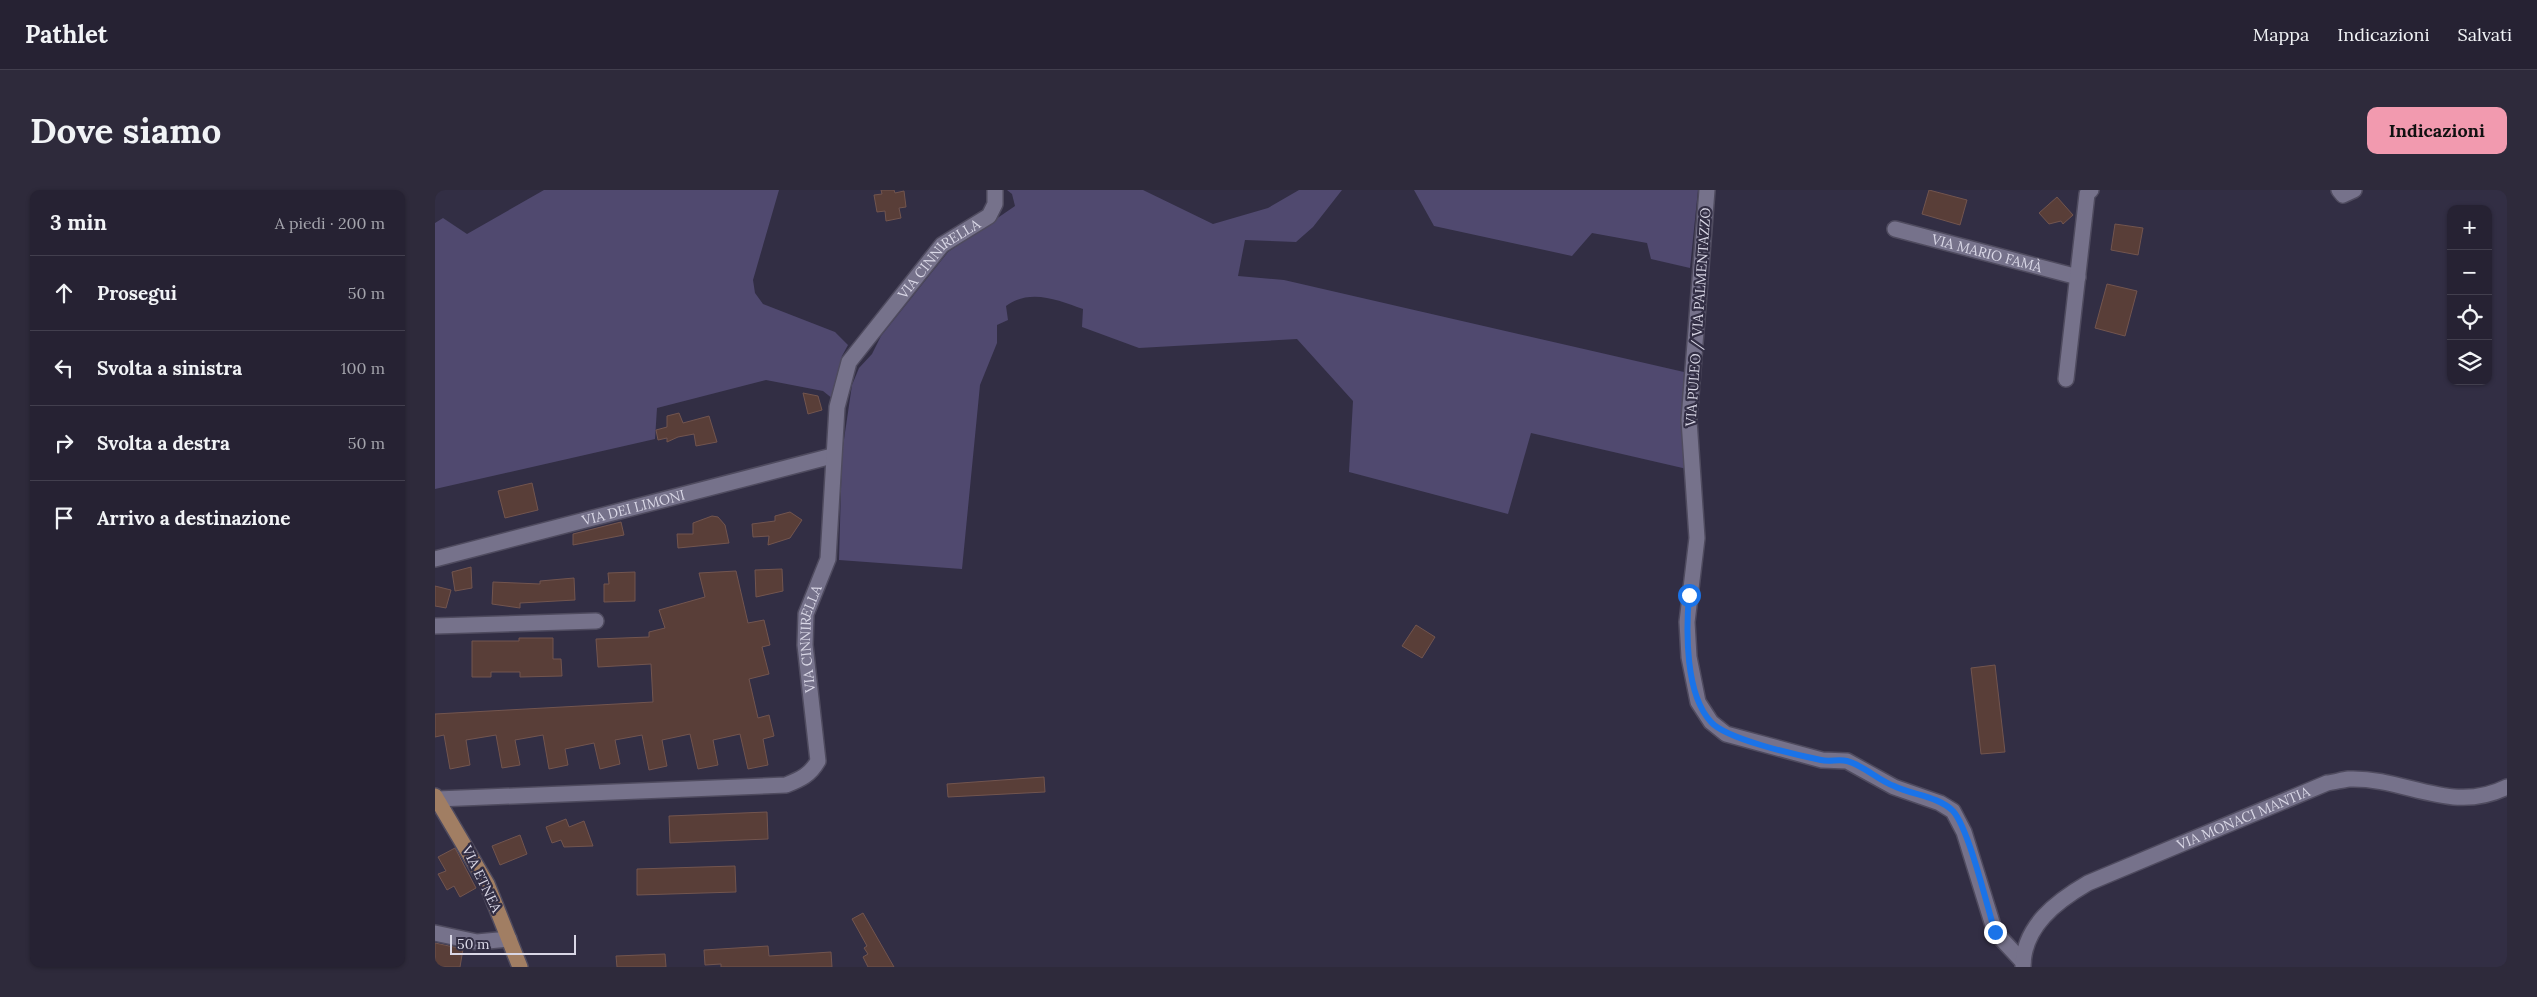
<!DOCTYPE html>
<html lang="it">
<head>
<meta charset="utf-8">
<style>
  :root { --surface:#262233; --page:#2e2a3b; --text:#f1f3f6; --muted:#a4a4ac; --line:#423f4e; --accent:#f29aaf }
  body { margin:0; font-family:Lora,serif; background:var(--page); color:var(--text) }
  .controls { position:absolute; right:15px; top:15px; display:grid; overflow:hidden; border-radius:10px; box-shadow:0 1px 4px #0004 }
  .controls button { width:45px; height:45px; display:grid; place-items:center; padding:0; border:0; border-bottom:1px solid var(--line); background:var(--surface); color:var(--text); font:25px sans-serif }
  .scale { position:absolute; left:15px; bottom:12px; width:126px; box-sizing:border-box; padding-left:5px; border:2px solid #d9d7e6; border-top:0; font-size:14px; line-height:18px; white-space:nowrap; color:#d9d7e6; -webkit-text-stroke:4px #322e44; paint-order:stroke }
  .stop { position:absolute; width:15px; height:15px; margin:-11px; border:4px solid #1a73e8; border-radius:50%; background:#fff }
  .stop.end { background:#1a73e8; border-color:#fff; box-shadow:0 1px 5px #0008 }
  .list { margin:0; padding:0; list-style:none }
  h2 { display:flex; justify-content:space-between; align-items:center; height:65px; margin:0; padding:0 20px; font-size:21px }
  h2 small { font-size:16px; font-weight:400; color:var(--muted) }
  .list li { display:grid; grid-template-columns:32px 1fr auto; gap:15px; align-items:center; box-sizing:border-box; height:75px; padding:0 20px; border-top:1px solid var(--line) }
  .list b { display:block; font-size:19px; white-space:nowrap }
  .list em { font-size:16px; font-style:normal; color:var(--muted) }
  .icon { flex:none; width:28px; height:28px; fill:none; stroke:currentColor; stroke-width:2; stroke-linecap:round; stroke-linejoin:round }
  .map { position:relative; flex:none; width:2072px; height:777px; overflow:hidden; border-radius:10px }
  header { display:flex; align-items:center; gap:30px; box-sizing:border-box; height:70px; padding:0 25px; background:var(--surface); border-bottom:1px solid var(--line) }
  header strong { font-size:24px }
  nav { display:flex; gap:28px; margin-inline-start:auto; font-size:18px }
  .intro { display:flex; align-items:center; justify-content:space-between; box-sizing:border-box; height:120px; padding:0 30px }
  h1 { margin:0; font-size:35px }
  .button { padding:12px 22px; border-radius:10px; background:var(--accent); color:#111; font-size:18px; font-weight:700 }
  main { display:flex; gap:30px; padding:0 30px }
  aside { flex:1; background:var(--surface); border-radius:10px; box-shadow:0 1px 4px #0004 }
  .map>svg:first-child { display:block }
</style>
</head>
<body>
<header>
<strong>Pathlet</strong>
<nav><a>Mappa</a><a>Indicazioni</a><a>Salvati</a></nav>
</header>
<div class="intro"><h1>Dove siamo</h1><a class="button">Indicazioni</a></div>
<main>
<aside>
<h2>3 min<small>A piedi · 200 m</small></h2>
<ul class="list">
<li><svg class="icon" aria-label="ahead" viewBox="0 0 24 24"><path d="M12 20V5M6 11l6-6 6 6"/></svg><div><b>Prosegui</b></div><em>50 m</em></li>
<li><svg class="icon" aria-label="left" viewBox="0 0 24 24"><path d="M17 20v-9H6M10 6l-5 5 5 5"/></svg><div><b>Svolta a sinistra</b></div><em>100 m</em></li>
<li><svg class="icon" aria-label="right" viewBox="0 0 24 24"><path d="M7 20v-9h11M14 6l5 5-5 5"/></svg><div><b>Svolta a destra</b></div><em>50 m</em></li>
<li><svg class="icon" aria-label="arrive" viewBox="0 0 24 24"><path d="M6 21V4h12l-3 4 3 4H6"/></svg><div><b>Arrivo a destinazione</b></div></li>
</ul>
</aside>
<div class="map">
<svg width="2072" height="777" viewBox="0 0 2072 777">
  <rect width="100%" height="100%" fill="#322e44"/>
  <g fill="#50496f">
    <path d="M109,0h235l-26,90 2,13 8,11 72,28 13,13 -6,11 -9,43 -10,-8 -57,-11 -109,28 -2,31 -220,50v-266l8,-5 24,16z"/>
    <path d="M572,0h136l70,34 55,-16 31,-18h43l-29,37 -17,15 -51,-2 -7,36 46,4 400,92 -2,47 5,50 -156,-36 -23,81 -159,-42 4,-71 -56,-62 -158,9 -57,-21 1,-18c-25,-9 -53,-21 -77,-3l2,14 -11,5v18l-17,42 -18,184 -123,-9 3,-107 10,-68 7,-17 13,-14 9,-18 67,-84 67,-46 -3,-12z"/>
    <path d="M979,0h284l-8,78 -39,-9 -4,-16 -55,-10 -20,23 -138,-30z"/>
  </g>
  <g fill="#593e38" stroke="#72554f">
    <path d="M446,0h13l1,3 9,-2 2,16 -7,1 2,10 -15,3 -1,-10 -8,1 -3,-17 8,-1z"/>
    <path d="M1494,0l38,10 -7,25 -38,-11z"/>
    <path d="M1622,7l16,18 -10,9 -2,-3 -12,3 -10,-11z"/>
    <path d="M1680,34l28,4 -5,27 -27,-5z"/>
    <path d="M1672,94l30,7 -12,45 -30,-8z"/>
    <path d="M368,203l15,3 4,14 -14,4z"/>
    <path d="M244,223l4,10 26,-7 8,26 -21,4 -2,-12 -16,3 -11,5v-4l-9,2 -2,-10 11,-3v-11z"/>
    <path d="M97,293l6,27 -33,8 -7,-27z"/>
    <path d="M355,322l12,8 -12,18 -22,7 1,-9 -16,1 -1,-13 23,-3v-5z"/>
    <path d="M277,326l6,1 7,8 4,18 -51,5 -1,-14h16v-11z"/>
    <path d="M186,332l3,13 -51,10v-11z"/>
    <path d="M36,377l1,21 -17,3 -3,-19z"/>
    <path d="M347,379l1,22 -27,6 -1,-27z"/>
    <path d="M301,381l12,52 16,-3 6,25 -8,2 7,27 -20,5 9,39 11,-3 5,21 -11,3 5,26 -20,4 -8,-35 -27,6 5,25 -20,4 -8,-35 -28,6 5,26 -18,4 -7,-35 -27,5 5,24 -20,5 -6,-26 -29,6 3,16 -19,4 -6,-34 -28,5 5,25 -18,3 -6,-33 -30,5 4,25 -20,4 -6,-34 -9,2v-23l218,-12 -2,-38 -53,3 -2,-28 53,-2v-5l16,-4 -6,-18 46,-13 -6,-24z"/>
    <path d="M200,382v29l-31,1v-18h5l-1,-11z"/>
    <path d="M139,388l1,22 -55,3v5l-28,-4 1,-22 47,2v-3z"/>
    <path d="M0,396l16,4 -5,18 -11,-2z"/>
    <path d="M981,435l19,12 -13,21 -20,-12z"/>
    <path d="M84,448h34v21h8l1,17 -42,1v-5h-29v5h-19v-36h47z"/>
    <path d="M1560,475l10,87 -24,2 -10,-86z"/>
    <path d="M609,587l1,15 -97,5 -1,-13z"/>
    <path d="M332,622l1,27 -98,4 -1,-27z"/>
    <path d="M131,629l3,8 15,-6 9,25 -29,1 -3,-7 -9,3 -6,-16z"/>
    <path d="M85,645l7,19 -27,11 -8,-19z"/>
    <path d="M20,658l21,40 -16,9 -6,-11 -7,4 -9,-16 8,-3 -8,-14z"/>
    <path d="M300,676l1,26 -99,3v-26z"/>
    <path d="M428,723l31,54h-26l-5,-10 5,-3 -4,-6 3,-2 -15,-27z"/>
    <path d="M0,753l28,6 -3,18h-25z"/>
    <path d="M333,756l1,10 62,-4 1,15h-111v-3l-16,1 -1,-15z"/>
    <path d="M230,764l1,13h-49l-1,-11z"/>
  </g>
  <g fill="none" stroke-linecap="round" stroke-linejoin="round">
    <defs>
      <g id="minor">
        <path d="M1272,0l-18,230 8,118 -10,84 2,35 9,45 13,20 15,12 96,26 25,1 47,26 46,16 13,8 11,21 31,100 28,30"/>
        <path d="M1904,0l4,5 11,-5"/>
        <path id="s1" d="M1460,39l183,48"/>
        <path d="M1631,189l21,-185 4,-4"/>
        <path id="s2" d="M0,369l397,-103"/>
        <path d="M0,436l161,-5"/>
        <path id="s3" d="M2,609l349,-14c15,-6 24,-10 32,-24l-13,-116 1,-31 22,-55 9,-152 12,-45 93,-117 47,-29 6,-12v-14"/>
        <path d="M0,743l42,9 32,-3"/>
        <path id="s4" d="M1588,777c0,-41 34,-66 65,-84l239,-100c7,-1 15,-3 22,-4 57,-2 102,36 158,8"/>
      </g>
      <path id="major" d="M0,606l52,88 33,83"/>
    </defs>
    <use href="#minor" stroke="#4f4b5f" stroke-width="18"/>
    <use href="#major" stroke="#4f4b5f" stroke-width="18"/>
    <use href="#minor" stroke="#76728b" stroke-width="15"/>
    <use href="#major" stroke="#a17e63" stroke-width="15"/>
  </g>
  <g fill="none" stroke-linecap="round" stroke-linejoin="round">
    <path stroke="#1a73e8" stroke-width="6" d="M1254,405c-3,36 -4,99 22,127 15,17 85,33 110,38 8,2 18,-1 26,1 16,4 31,19 47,25 18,9 44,10 59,25 16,18 34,95 42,121"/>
  </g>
  <g text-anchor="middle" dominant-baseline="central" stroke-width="4.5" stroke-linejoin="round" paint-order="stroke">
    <g font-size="14" fill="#d9d7e6" stroke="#322e44">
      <text stroke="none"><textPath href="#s1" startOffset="95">VIA MARIO FAMÀ</textPath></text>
      <text stroke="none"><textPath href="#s3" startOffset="934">VIA CINNIRELLA</textPath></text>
      <text transform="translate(1263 127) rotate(-86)">VIA PULEO / VIA PALMENTAZZO</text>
      <text stroke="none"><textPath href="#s2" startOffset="205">VIA DEI LIMONI</textPath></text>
      <text stroke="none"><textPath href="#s3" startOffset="514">VIA CINNIRELLA</textPath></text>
      <text stroke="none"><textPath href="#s4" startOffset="280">VIA MONACI MANTIA</textPath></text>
      <text transform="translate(47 689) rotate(64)">VIA ETNEA</text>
    </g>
  </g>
</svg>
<div class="controls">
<button>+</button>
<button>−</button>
<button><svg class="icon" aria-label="locate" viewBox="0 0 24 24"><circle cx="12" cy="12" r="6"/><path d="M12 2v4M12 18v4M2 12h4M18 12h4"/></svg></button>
<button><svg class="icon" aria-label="layers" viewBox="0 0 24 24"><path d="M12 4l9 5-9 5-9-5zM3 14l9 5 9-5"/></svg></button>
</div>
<div class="scale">50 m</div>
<div class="stop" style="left:1254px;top:405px"></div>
<div class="stop end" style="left:1560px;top:742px"></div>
</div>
</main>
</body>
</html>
